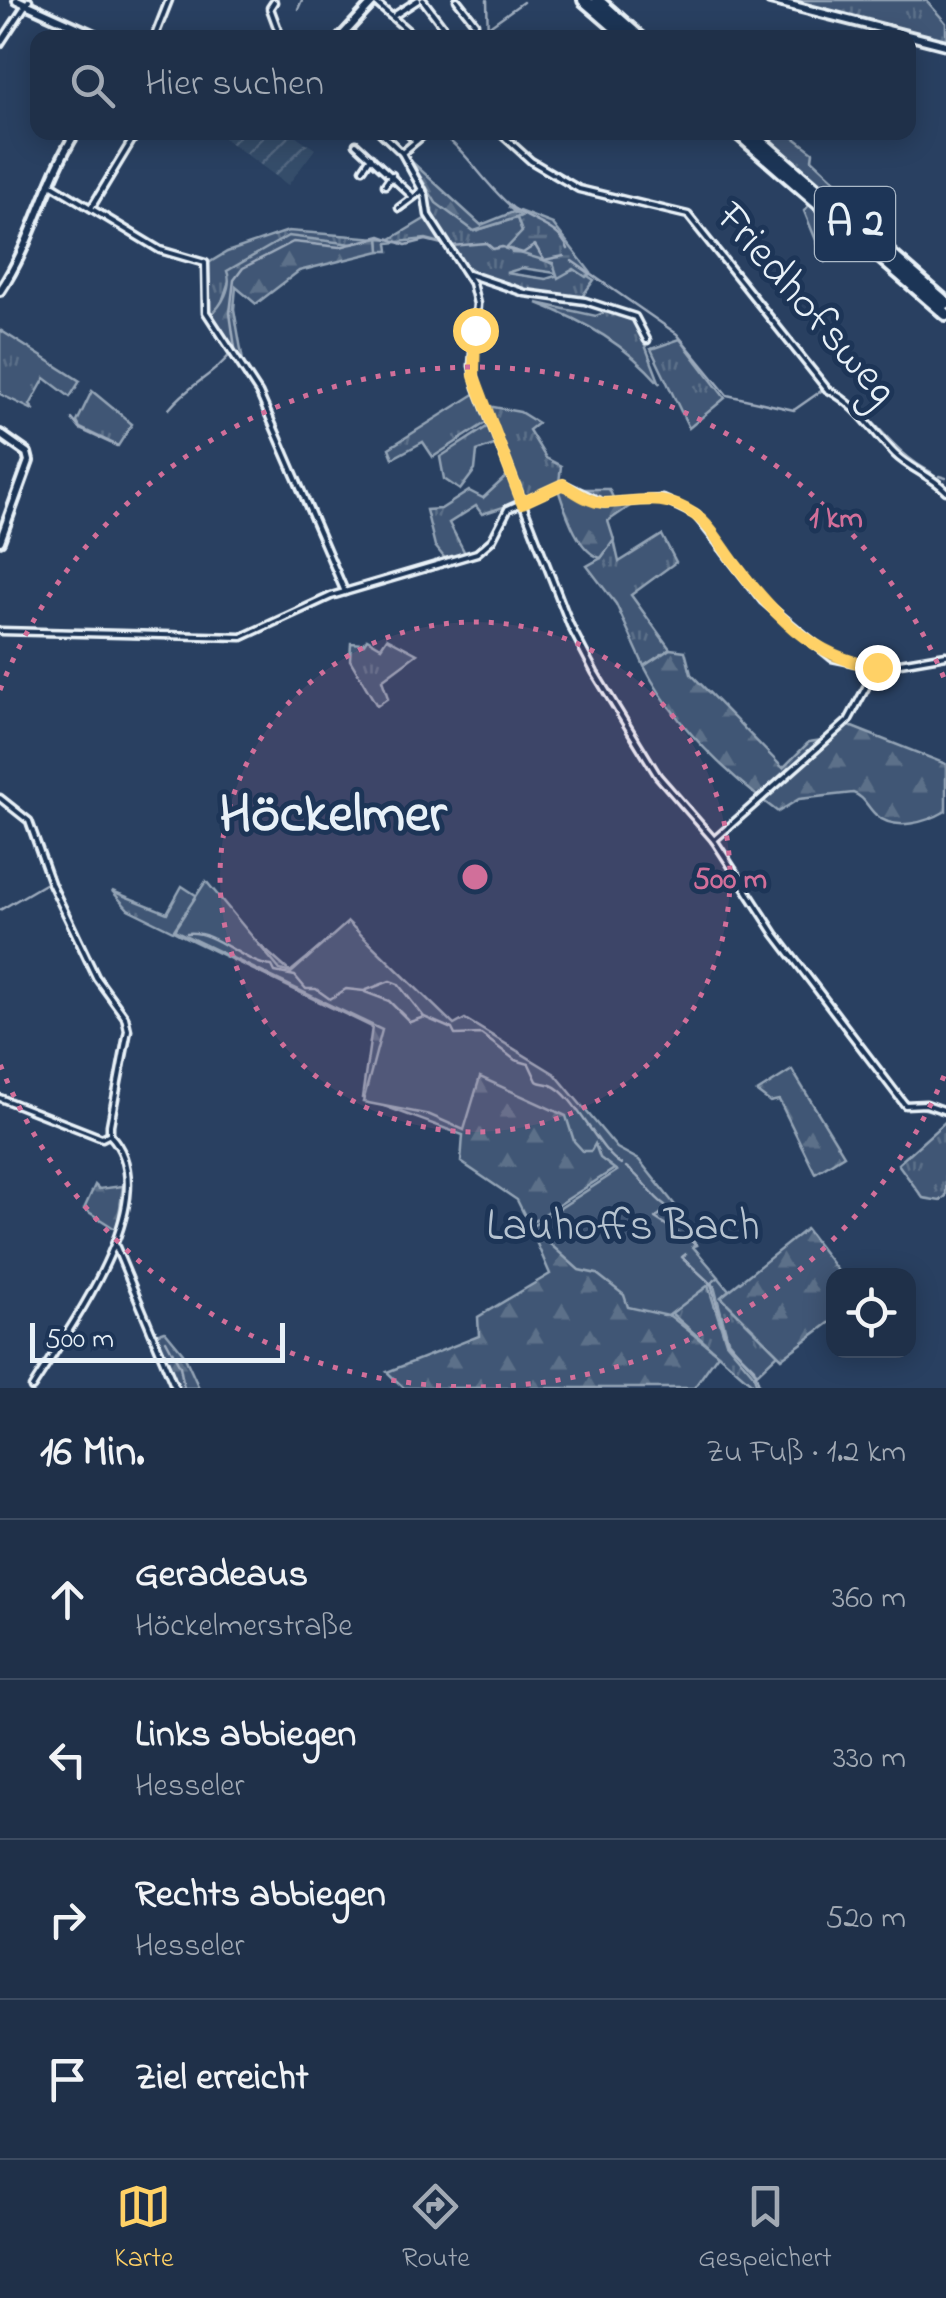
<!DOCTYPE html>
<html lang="de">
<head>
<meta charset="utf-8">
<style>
  :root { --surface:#1f3049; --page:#273850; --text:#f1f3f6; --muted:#a1a9b4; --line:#3c4b61; --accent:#ffd166 }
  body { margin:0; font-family:"Indie Flower",sans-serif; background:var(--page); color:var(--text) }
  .controls { position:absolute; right:30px; bottom:30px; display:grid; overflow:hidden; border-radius:20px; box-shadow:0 5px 25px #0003 }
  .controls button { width:90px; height:90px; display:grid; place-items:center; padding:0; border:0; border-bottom:2px solid var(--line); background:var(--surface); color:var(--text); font:50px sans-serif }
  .scale { position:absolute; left:30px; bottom:25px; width:255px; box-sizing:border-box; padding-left:10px; border:5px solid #e8f1f8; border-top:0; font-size:28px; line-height:35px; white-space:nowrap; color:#e8f1f8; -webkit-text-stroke:8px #1d3557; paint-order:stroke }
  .stop { position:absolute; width:30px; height:30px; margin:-22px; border:8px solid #ffd166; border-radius:50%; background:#fff }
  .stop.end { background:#ffd166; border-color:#fff; box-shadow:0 2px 10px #0008 }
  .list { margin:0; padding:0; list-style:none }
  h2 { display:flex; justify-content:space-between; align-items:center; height:130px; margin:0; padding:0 40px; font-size:42px }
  h2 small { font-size:32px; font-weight:400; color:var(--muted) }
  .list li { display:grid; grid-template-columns:65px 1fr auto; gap:30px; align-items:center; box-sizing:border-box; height:160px; padding:0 40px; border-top:2px solid var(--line) }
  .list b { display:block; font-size:38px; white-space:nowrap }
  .list p { margin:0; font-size:32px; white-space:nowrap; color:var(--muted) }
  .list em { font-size:32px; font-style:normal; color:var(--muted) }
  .icon { flex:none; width:55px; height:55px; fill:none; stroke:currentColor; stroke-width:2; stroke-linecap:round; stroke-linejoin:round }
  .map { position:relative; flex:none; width:946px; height:1388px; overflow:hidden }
  .search { position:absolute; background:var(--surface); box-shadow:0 5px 25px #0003; left:30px; right:30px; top:30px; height:110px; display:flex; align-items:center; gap:25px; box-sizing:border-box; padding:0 35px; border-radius:20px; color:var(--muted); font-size:38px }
  .sheet { height:770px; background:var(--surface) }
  nav { display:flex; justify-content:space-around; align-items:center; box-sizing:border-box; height:140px; border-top:2px solid var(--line); background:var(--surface); font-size:28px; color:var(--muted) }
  nav a { display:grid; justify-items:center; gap:5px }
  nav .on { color:var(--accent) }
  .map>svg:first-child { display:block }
</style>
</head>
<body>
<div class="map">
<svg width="946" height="1388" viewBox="0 0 946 1388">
  <defs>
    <pattern id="industrial-furrows" width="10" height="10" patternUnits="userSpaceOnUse" patternTransform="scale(2.5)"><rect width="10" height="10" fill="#364d6b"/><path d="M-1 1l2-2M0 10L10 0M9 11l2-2" fill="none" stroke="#536781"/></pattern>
    <pattern id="grass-tufts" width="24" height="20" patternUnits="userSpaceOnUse" patternTransform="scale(2.5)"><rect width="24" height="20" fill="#415774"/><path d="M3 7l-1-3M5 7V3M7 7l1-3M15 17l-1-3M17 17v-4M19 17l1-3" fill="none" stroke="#5c7089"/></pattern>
    <pattern id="forest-firs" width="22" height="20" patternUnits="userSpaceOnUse" patternTransform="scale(2.5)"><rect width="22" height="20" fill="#415774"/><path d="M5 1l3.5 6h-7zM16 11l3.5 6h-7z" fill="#5c7089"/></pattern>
    <pattern id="wetland-marsh" width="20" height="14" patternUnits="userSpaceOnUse" patternTransform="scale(2.5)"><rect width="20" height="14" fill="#415774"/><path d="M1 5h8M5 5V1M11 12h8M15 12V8" fill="none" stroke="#5c7089"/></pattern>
  </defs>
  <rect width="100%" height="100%" fill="#294061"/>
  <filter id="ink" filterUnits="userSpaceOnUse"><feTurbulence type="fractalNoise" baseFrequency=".01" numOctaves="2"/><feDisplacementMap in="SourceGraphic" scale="20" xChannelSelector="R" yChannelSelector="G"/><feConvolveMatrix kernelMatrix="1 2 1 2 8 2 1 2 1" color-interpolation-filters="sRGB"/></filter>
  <g filter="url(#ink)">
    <path fill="url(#industrial-furrows)" d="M217,133h75l23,16 -27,36z"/>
    <g fill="url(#grass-tufts)" stroke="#94a4b6" stroke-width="2.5">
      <path d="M782,0h144l20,23v18z"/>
      <path d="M760,133h28l25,19 -1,7 28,26 -5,12z"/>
      <path d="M429,194l45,37 43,-13 5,14 -12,14 2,7 20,1 25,12 -1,7 -34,-5 -16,5 40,6 31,-10 17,11 -13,18c-68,-9 -147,-18 -152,-104z"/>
      <path d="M428,217l17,27 -19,-5 -38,4 1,8h-9l-1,-13 -149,40 -10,30 -10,7 -3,-51 20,-12 61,-21 103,8z"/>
      <path d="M537,303l59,13 12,-5 27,8 25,65c-35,-40 -74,-62 -123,-81z"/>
      <path d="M0,330l80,51 -10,16 -25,-19 -15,27 5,6 -35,-17z"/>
      <path d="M680,339l45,59 -36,30 -38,-79z"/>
      <path d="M92,391l40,33 -14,22 -38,-18 -3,-6z"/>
      <path d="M476,393l11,29 -54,35 -10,-15 -30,16 -4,-10z"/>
      <path d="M488,406l32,6 18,11 -9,7 17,28 15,8 -2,17 -36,16z"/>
      <path d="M490,425l7,19 -20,7 -2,19 -15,20 -16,-11 -4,-22z"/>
      <path d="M509,474l10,24 -3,5 -34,11 -6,-8 -27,17 17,32 -19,6 -12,-15 -9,-36 15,-1 28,-18 14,7z"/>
      <path d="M662,535l14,27 -45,33 39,54 -26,17 -28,-62 -29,-38 14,-8 13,-18 5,22z"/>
      <path d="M387,638l30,16 -35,26 6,18 -11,8 -27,-46 1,-17 13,1 3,-5 14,8z"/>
      <path d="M182,886l20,13 -23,35 -51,-25 -16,-18 55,22z"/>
      <path d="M946,1121v75l-6,5 -17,-3 -25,-34z"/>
      <path d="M695,1249l34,41 -8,7 57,57 -21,20 -29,-34 -14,-54 -9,-9z"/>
      <path d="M708,1285l18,57 28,33 3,13 -86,-75z"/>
    </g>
    <g fill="url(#forest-firs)" stroke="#94a4b6" stroke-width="2.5">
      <path d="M411,161l70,64 32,-13 9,4 -48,15 -38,-28z"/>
      <path d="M811,203l41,35 -27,24 -21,-51z"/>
      <path d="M288,236l64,8 27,-6 1,13 -81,20 -43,33 -20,-17 -2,22 10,58 -34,-52c12,-9 23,-29 17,-44z"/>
      <path d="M558,489h51l6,13 16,-2 -1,6 -22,15 6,19 -13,18c-23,-5 -36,-48 -43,-69z"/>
      <path d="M670,649l15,2 6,23 92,94 26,-26 20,-3 18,-14 99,39v47c-19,11 -51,21 -70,4 -9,-8 -11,-18 -23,-22l-54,6 -21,13c-51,-38 -105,-89 -134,-146z"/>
      <path d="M236,924l54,48 56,-46 88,95 45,14 143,129 -93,60 -12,-24 -56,-38 2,-27 -101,-37 10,-71 -193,-93 2,-9z"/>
      <path d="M792,1070l52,85 -29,18 -36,-73 -9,2 -13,-10z"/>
      <path d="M95,1185l4,4 24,-3 -6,44 -33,-21z"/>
      <path d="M548,1219l170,135 -24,34h-290l-17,-16 92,-36 -1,-19 72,-43 -19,-44z"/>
      <path d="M806,1229l35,46 -7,1 -1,44 -51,38 -61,-61z"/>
      <path d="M165,1331l18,22 16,35h-22l-24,-53z"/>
    </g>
    <path fill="url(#wetland-marsh)" stroke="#94a4b6" stroke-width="2.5" d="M508,207l45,17 38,49 -5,4 -12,-8 -16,9 -5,-15 -47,-14 16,-17 -5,-14 4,-2z"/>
    <path fill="#415774" stroke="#94a4b6" stroke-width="2.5" d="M206,881l74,89 11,3 57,-51 106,103 11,-6 90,55 62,74 22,12 39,49 -4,5 23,31 -4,2 26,30 -51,39 -40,-9 -4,-12 -27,-21 -18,-4 -48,-43 86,-56 -17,-13 -5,-14 -4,7h-8l-9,-10 -8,-25 -86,-39 -16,53 -34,-15 -67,-13 19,-72 -208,-100z"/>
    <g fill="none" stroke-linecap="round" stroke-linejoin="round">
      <g stroke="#9dabbd" stroke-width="2.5">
        <path d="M487,0l1,38"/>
        <path d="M298,9l4,-9"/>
        <path d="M488,27l35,-25"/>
        <path d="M437,132c29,16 47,53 76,76 20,15 46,18 55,41"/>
        <path d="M451,246l35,-3 7,6 9,-2 21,6 12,-8 9,15 20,-4"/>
        <path d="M572,261l105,73 50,61 67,15 30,-21"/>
        <path d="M828,386c42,21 60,65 103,86"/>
        <path d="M169,409c22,-27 46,-33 66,-61l-5,-35 4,-33 9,-12 50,-26 47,5 41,-11 25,9 20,-5 16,4"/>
        <path d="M72,419l8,10 37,17"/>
        <path d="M939,476l7,2"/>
        <path d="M0,910l48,-28"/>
        <path d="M187,933c29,-3 57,31 85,33l3,6 20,4 11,13h10l14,10 16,-10 18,2 26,-10 8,3 26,33 28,12 3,6 26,-1 34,26 14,4 8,17c4,3 10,2 14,4 24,9 47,66 70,79"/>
        <path d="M365,992l24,9 21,21 14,-5"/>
        <path d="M918,1107l28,8"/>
        <path d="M626,1167c17,11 23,27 39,38l2,4 -12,9 42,27"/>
        <path d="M686,1254l-4,3 29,27 16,57 27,27 6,20"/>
        <path d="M166,1340l14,26 4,22"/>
      </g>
      <defs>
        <g id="street">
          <path d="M423,0l27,36"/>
          <path d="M457,0l18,23"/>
          <path d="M274,2l-4,6 11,30"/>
          <path d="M376,3l40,35"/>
          <path d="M395,15l23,-15"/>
          <path d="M154,38l15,-38"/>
          <path d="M0,44l29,-44"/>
          <path d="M380,132l22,21 23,42 3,20 44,68 5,21 -5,62 5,21 93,238 25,48 63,103 56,64 61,94 130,171 21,-1 20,7"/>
          <path d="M406,132l10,9"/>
          <path d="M499,132l32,29 48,28 109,26 139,174c34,19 42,39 68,65 15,15 36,21 51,37"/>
          <path d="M356,144l55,51"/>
          <path d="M402,153l25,-21"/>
          <path d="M363,169l8,-12"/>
          <path d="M49,183l111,67 45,13 1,49 53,81 86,199"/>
          <path d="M385,185l7,-10"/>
          <path d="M91,208l46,-76"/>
          <path d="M399,208l24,-18"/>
          <path d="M468,274l57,19 60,8 50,16 12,23"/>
          <path d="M0,631l242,6 89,-41 146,-43 15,-13 16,-31 55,-25 40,19 60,-4 33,16 67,86 69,57 45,9 69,-12"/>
          <path d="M0,798l29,23 22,62 45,94 29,40 3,13 -18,95v10c59,62 -44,197 -78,253"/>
          <path d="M714,840l134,-119 29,-54"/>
          <path d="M0,1098l102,40 8,-4"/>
          <path d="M116,1247l59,141"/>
        </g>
        <g id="secondary">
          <path d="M17,0l84,38"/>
          <path d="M770,0l176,45"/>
          <path d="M340,38l35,-38"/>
          <path d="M0,291c33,-49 44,-108 76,-159"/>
          <path d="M0,434l27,19 2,8 -29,80"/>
        </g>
        <g id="highway">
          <path d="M584,0l44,38"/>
          <path d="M597,0l43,38"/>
          <path d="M737,132l209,182"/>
          <path d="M750,132l196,171"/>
        </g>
      </defs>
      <use href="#street" stroke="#e8f1f8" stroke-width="11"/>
      <use href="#secondary" stroke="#e8f1f8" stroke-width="14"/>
      <use href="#highway" stroke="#e8f1f8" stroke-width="18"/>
      <use href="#street" stroke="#1d3557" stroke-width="4"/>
      <use href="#secondary" stroke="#1d3557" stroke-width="6"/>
      <use href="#highway" stroke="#1d3557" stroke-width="10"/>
    </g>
  </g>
  <g fill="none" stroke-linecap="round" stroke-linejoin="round" filter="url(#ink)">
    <path stroke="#ffd166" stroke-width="12" d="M475,330l-1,46 48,127 41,-19c12,8 27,19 42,19 33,-1 59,-10 89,11 16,11 27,31 39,47 38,51 79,97 144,106"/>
  </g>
  <circle cx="475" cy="877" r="255" fill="#d16f9a" fill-opacity=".12"/>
  <g fill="none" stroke="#d16f9a" stroke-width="5" stroke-dasharray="5 10">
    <circle cx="475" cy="877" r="255"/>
    <path d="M944 1076A510 510 0 0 1 0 1064M0 690A510 510 0 0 1 944 678"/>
  </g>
  <g text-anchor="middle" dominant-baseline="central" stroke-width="10" stroke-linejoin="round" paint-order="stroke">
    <rect fill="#1d3557" stroke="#abb9c8" stroke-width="2.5" x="815" y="187" width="80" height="74" rx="8"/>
    <g font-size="42" font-weight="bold" fill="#e8f1f8">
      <text x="855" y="224">A 2</text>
    </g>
    <g font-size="45" fill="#e8f1f8" stroke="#1d3557">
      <text transform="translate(805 305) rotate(49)">Friedhofsweg</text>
    </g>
    <g font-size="45" fill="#b6c3d0" stroke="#1d3557">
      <text x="623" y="1228">Lauhoffs Bach</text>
    </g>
    <g font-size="55" font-weight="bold" fill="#e8f1f8" stroke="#1d3557">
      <text x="333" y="817">Höckelmer</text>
    </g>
  </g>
  <circle cx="475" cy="877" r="15" fill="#d16f9a" stroke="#1d3557" stroke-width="5"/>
  <g font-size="30" text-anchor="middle" font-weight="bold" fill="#d16f9a" stroke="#1d3557" stroke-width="10" stroke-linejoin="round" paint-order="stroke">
    <text x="836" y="527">1 km</text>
    <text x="730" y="888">500 m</text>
  </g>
</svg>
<div class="controls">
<button><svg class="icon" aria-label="locate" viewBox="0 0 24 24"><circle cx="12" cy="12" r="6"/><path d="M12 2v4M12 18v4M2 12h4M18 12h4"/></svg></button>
</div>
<div class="scale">500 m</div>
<div class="stop" style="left:475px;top:330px"></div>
<div class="stop end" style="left:877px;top:667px"></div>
<div class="search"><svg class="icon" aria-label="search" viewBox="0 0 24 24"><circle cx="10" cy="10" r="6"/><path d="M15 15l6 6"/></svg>Hier suchen</div>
</div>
<section class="sheet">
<h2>16 Min.<small>Zu Fuß · 1.2 km</small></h2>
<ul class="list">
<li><svg class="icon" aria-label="ahead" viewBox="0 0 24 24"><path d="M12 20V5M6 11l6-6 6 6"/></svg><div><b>Geradeaus</b><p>Höckelmerstraße</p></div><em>360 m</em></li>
<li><svg class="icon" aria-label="left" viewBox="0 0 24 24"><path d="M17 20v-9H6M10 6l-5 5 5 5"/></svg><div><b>Links abbiegen</b><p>Hesseler</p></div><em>330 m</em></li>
<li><svg class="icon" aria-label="right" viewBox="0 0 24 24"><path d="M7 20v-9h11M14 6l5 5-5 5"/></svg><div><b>Rechts abbiegen</b><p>Hesseler</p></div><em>520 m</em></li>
<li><svg class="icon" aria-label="arrive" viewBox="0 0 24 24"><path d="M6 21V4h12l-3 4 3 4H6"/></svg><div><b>Ziel erreicht</b></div></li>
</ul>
</section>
<nav>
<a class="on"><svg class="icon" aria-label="map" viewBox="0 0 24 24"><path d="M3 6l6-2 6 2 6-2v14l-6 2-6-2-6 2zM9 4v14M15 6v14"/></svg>Karte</a>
<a><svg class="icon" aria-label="directions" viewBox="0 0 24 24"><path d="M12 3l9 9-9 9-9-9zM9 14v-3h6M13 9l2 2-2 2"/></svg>Route</a>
<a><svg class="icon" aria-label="saved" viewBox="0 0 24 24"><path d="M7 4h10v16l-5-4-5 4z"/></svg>Gespeichert</a>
</nav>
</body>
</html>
